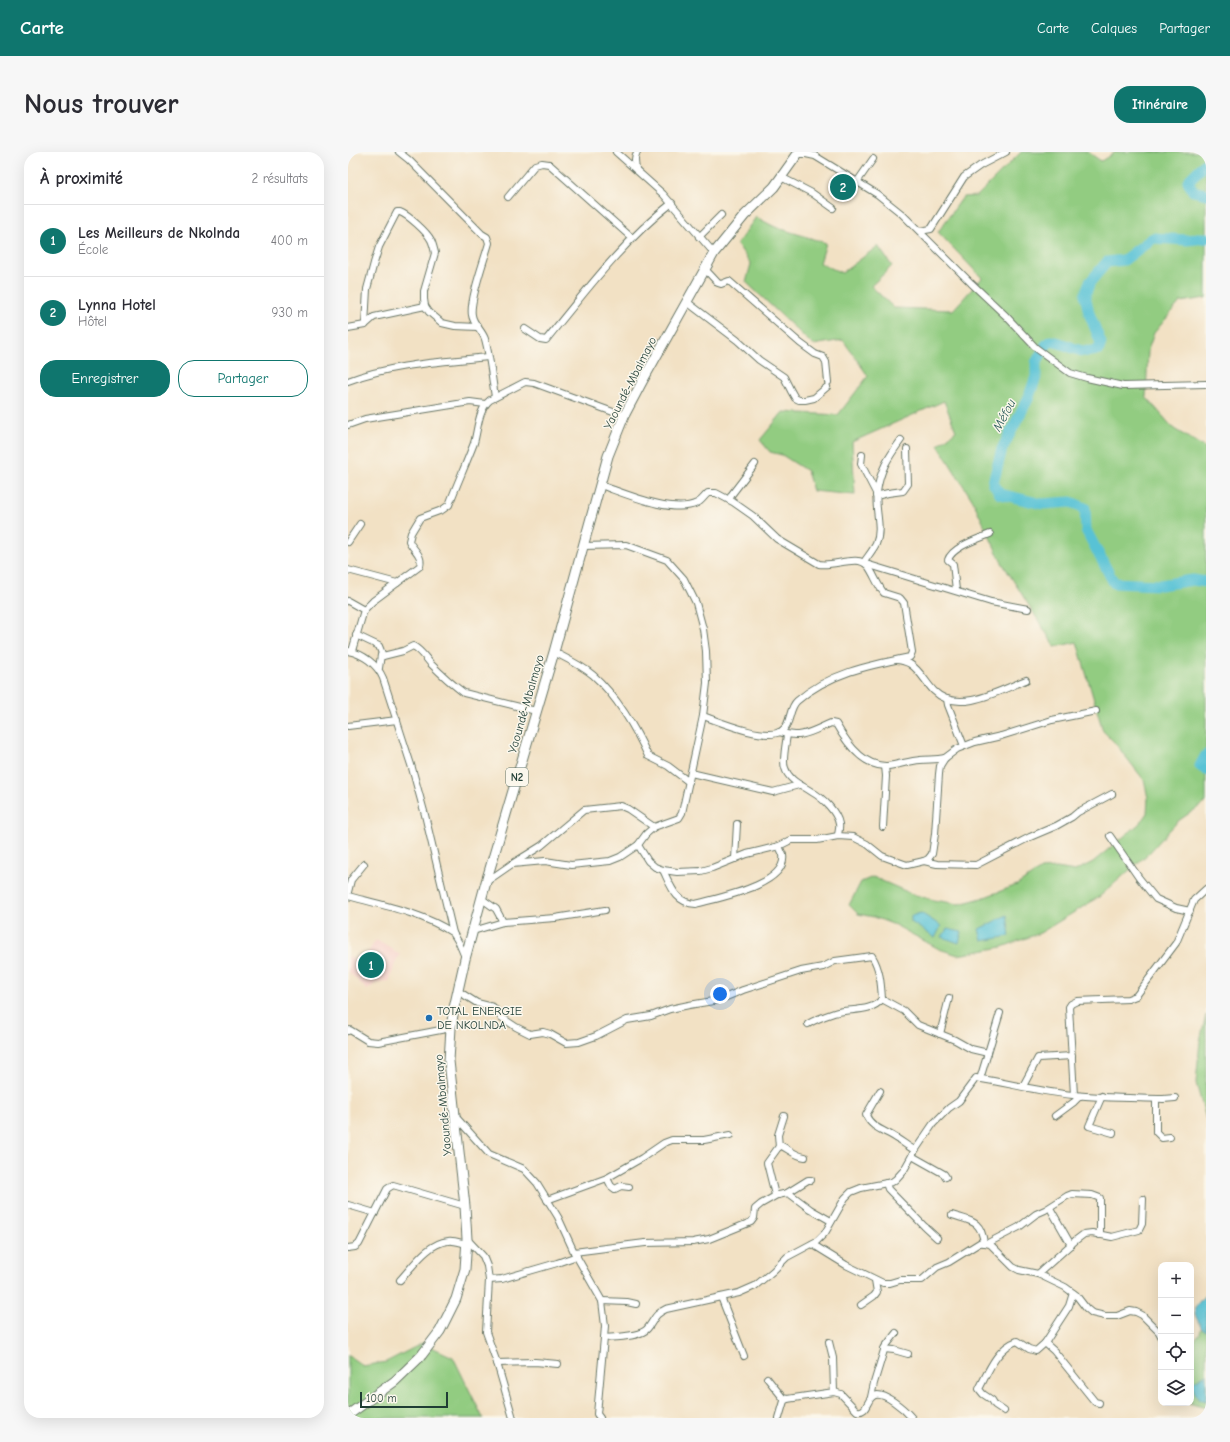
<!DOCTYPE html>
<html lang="fr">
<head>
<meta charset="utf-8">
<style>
  :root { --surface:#fff; --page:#f7f7f7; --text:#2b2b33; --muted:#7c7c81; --line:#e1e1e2; --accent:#0f766e }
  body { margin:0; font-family:"Comic Neue",sans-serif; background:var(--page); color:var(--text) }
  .controls { position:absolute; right:12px; bottom:12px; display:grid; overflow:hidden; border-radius:8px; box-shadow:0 4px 16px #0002 }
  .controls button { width:36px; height:36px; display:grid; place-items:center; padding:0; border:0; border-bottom:1px solid var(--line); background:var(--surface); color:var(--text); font:20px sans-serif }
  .scale { position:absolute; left:12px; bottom:10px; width:88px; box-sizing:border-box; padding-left:4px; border:2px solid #1f3d34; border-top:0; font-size:11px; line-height:14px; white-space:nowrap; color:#1f3d34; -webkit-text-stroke:3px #fbf7ec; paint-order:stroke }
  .you { position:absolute; left:372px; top:842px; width:14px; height:14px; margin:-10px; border:3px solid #fff; border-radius:50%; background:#1a73e8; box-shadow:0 0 0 6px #1a73e833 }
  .badge { display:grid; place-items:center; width:26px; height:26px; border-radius:50%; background:var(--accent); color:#fff; font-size:13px; font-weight:700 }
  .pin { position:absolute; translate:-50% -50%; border:2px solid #fff; box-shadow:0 1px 4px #0006 }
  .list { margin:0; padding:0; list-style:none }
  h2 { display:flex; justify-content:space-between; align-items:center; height:52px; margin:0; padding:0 16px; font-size:17px }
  h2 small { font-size:13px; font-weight:400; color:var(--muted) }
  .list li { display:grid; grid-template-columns:26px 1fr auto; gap:12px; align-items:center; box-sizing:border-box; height:72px; padding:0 16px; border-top:1px solid var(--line) }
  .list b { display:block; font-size:15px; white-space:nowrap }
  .list p { margin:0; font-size:13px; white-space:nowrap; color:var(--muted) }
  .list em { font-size:13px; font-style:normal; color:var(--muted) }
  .actions { display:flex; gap:8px; padding:12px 16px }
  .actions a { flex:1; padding:9px 0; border:1px solid var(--accent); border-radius:16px; text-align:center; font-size:14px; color:var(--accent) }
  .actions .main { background:var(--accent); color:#fff }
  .icon { flex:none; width:22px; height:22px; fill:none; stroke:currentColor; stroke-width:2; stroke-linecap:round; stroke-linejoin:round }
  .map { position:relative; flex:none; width:858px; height:1266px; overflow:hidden; border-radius:16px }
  header { display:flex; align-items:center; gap:24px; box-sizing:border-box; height:56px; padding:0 20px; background:var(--accent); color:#fff }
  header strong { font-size:19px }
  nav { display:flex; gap:22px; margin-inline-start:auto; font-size:14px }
  .intro { display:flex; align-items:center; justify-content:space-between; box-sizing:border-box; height:96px; padding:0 24px }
  h1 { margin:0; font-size:28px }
  .button { padding:10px 18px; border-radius:16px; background:var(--accent); color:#fff; font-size:14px; font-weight:700 }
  main { display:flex; gap:24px; padding:0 24px }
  aside { flex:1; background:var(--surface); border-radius:16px; box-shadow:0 4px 16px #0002 }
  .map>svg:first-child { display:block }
</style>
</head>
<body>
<header>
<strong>Carte</strong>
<nav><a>Carte</a><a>Calques</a><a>Partager</a></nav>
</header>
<div class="intro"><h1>Nous trouver</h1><a class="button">Itinéraire</a></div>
<main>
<aside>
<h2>À proximité<small>2 résultats</small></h2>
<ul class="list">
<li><span class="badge">1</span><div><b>Les Meilleurs de Nkolnda</b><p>École</p></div><em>400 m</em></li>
<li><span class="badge">2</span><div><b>Lynna Hotel</b><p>Hôtel</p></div><em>930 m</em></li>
</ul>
<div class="actions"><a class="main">Enregistrer</a><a>Partager</a></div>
</aside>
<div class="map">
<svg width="858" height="1266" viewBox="0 0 858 1266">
  <rect width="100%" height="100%" fill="#fbf7ec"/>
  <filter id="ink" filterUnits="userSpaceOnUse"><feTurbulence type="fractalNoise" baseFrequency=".025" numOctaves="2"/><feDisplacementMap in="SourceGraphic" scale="8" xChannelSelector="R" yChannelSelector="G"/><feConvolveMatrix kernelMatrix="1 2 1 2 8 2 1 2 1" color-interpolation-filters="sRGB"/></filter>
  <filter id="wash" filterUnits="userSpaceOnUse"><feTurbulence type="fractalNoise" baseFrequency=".012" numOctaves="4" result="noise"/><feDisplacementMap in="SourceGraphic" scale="16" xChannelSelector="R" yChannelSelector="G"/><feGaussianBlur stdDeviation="0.9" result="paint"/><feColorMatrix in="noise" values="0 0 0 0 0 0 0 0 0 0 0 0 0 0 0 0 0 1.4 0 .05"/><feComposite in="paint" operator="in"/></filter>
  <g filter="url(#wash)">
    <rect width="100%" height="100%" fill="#f2e1c4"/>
    <path fill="#f7d0c9" d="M28,788l24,14 -4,7 -7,21 -13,1 -9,7 -19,-19v-15l13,7z"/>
    <g fill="#92cc81" stroke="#58845a">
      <path d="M673,0h67l13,9 15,-9h90v146l-26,4 -26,31 -6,17 -2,47 28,32 32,19v354l-28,19 -29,32 -50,44 -59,36 -38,14 -44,8 -19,-6 -44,-24 -21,-8 -16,-3 -9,-9 12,-23 12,-5 39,17 22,6 25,4 23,-6 35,-13 24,-16 16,-1 18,3 18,-9 46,-38 8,-11 1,-15 -4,-18 -29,-37 -12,-12 -26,-89 -22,5 -54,-86 -28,-60 -35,-56 18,-14 -12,-30 -92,41 3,53 -42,-4 -6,-20 -25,-16 -12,-3 -10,-12 23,-28 55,3 30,-39 -25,-36 -30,5 -67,-63 5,-18 -14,-20 19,-27 19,10 51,16 -6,20 22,10 36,-27 14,20 -21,20 23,22 59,2 29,-32 -44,-46 25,-35 14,-1z"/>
      <path d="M858,863v104l-10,-36 4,-42z"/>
      <path d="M858,1160v96l-18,-5h3v-59l9,-11z"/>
      <path d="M75,1191l30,14 30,61h-135v-63l15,11 23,-4z"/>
    </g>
    <g fill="#59c2d5" stroke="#3c8084">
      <path d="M573,761l20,13 -6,12 -24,-16v-6z"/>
      <path d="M659,763l3,21 -28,5 -3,-12z"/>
      <path d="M599,777l15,3 -3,11 -17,-6z"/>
      <path d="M858,1142v37l-4,-2c-10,-20 -11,-18 4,-35z"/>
      <path d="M858,1222v27l-7,-2 -5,-8 -1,-9z"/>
    </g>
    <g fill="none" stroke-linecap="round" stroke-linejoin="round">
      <g stroke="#59c2d5" stroke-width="11">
        <path d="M858,11l-18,18 5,10 13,3"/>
        <path d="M858,86l-19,2 -34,-2 -29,22 -17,2 -17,20 -5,13 4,18 12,30 -2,6c-17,8 -31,-6 -48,-8l-5,4 -10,18v14l-8,22 -26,50 -9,34 7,11 42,10 29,-2 14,6 1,22 28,53 46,2 33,-5 13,2"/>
        <path d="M858,603l-6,11 6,4"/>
      </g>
    </g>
  </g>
  <g filter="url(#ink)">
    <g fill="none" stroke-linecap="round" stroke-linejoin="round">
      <defs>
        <g id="minor">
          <path d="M51,0l10,8 73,74 5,3 2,6c-4,15 -20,58 -17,72 1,9 10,15 13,24 5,18 7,39 10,58"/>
          <path d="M268,0l47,42 51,59"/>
          <path d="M450,2h8l9,2 62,38 25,20 69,69 35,33 30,32 34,25 17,5 36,8 83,-2"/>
          <path d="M288,17c-1,-7 -2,-11 1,-17"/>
          <path d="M433,25l31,16 21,15"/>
          <path d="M509,30l16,-23"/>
          <path d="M160,45l27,-32 7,-2 7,1 83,74"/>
          <path d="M572,79l11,-2 33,-52 17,-12 25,-13"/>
          <path d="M351,85l22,-22"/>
          <path d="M357,117l13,14 3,1 8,-3 71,62 15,11 8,3 3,5 2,20"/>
          <path d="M339,150l50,38 22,20 25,17 7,14 4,7 4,2h6l9,-2 13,-11"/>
          <path d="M17,173l2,-36 7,-26 5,-16 18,-35h3c8,3 27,20 31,28 2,4 3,9 4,13l-11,38v8l1,7 4,6 13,11 13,3 23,1"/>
          <path d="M0,176l17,-3 9,-8 51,-11"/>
          <path d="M177,177l15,10 6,1c39,-48 77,-99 126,-137"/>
          <path d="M0,229c44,-17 94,-19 140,-24"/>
          <path d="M0,273l17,-6 105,-17 15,2"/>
          <path d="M514,303l-1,9 15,29"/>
          <path d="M252,333c24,8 73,30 97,18 5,-2 7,-7 11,-10h8l17,9 20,14 24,23 42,25c15,3 39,-10 49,2 6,8 9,19 16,27l16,5 4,5 8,49 -2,5c-40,8 -81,16 -113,44 -9,8 -5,24 -17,31 -17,8 -60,-10 -77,-16"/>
          <path d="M528,344l12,-3 15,-2 5,-7 -1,-35"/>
          <path d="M381,348l3,-6 23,-30"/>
          <path d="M0,390l12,-18"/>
          <path d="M516,410c4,-6 9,-12 12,-18 7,-17 -2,-35 1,-52 3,-22 11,-34 24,-52"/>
          <path d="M518,412l125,38 37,7"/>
          <path d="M0,418l49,13"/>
          <path d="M608,438l-3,-26 -5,-4c4,-13 30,-21 42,-26"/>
          <path d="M0,449l16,9"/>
          <path d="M8,483l23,11 4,10"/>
          <path d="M0,499c15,3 29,13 35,27l29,90 13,47 28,118 6,10 6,14"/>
          <path d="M4,499l12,-41 9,-9 47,-35c3,-11 -7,-16 -11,-25l2,-8 9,-15 22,-8 7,-5c8,-21 17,-41 25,-62 4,-14 4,-33 16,-43l35,-18 9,1 90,33"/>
          <path d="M206,500c13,7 27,13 39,23 23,20 43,54 55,81l20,10 21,16"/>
          <path d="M550,508c4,1 9,2 12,4 10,6 16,19 24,27 24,24 67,-1 92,-11"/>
          <path d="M31,516l2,-13 2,1 20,-5 10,-5c8,4 12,11 18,18 10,10 21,20 33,29l72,18"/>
          <path d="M599,547l1,6 16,41"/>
          <path d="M0,574l49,-6"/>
          <path d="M431,580c22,8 33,-1 52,-9l5,1c10,18 27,43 51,42 11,-1 22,-5 33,-6 9,-1 16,0 25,-2"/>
          <path d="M439,583c-1,8 -5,26 -2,33 4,13 17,17 27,24 11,6 25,20 27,32 1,4 -1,8 -1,12"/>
          <path d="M343,621l82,19 26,-7"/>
          <path d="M535,675l3,-51 -1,-10"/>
          <path d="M762,684l29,42 17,21 20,9 14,3"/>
          <path d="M290,693l10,16 7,6 8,3 14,2 24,-1 11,-3 35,-14 32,-8 12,-6h26l21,-4 15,1 14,7 15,12 25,9 17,-4 4,-2 4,-5 3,-20 4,-60 1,-8 5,-8 12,-9 18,-7 26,-6 51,-16 44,-9"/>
          <path d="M387,707l2,-35"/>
          <path d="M576,709l13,3 39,1 54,-28 26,-11 16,-9 6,-5 34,-18"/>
          <path d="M164,712l29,-18 43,-36 37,-4 7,3 26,18"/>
          <path d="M315,718c8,16 12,33 33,34 21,-6 92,-19 87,-49 -1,-3 -3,-6 -4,-9"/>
          <path d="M138,730l26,-18 33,-3 26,4 39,-4 10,-4 18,-12 8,-11 8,-7 25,-9 3,-5 21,-97 4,-33 -1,-32 -3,-22 -7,-26 -12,-24 -17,-19 -41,-15 -43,1"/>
          <path d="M0,740l3,-12 13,-16"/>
          <path d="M0,744c34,9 75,17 105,37"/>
          <path d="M134,747l14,10 7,13"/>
          <path d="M125,779l30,-9 52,-4 50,-8"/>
          <path d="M110,839l19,12 16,4 8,10 15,10 14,7 13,-2 7,2 16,9 13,-1 17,-6 31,-16 24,-4 19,-7 19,-4 30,-5 24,-10 58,-19 22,-4 12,-6 37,-5c8,13 9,27 10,43l22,12 14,14 37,15 16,9 17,4"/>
          <path d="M460,872c8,-5 17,-8 26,-11 15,-5 37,0 48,-14"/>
          <path d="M0,879l2,-1 18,11 10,1 73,-14"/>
          <path d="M592,882l9,-36"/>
          <path d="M632,927l20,-66"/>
          <path d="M675,934l15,-28 34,-2"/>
          <path d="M532,939l-14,24c5,13 20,16 30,23 7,4 12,9 19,12"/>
          <path d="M726,943l-5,-88 2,-3 6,-3 51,-2 8,-3 40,-53 18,-43 12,-11"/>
          <path d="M754,944l-13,30 24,7"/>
          <path d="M808,947v33l6,6 8,-1"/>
          <path d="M107,964l34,38 35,15 13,14 21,34 16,35 28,49 3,25 -1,12 -7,76 3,4"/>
          <path d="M707,964l19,-14 6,-6"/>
          <path d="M431,995l-1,-12 6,-19"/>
          <path d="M564,1004l32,18 2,3"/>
          <path d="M457,1005c-10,-1 -16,-8 -25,-12l-13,18 8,32c5,1 9,-3 15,-1l20,15 21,12"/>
          <path d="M259,1026l35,-20 22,-15 8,-3h32l26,-5"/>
          <path d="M538,1031l2,6 36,37 13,12"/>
          <path d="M439,1041l21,-13h3"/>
          <path d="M199,1048l60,-22 4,8 4,3 6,-3 8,1"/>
          <path d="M0,1053l27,8"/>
          <path d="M702,1056l21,37"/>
          <path d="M604,1063c19,6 29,5 32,28"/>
          <path d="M119,1087l16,17 4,10 2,14 -3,52 11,31 16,55"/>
          <path d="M640,1091l31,-16 17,-13 9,-4 22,-14 5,-2 20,1 8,3v37"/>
          <path d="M464,1092l34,21 37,18h7l10,-3h22l15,-13 12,-5 32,-20 9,2 23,23 6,3 19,4 27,13 11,8 10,13 6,5 13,3h12l13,-5 6,1 6,3 17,17 2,4"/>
          <path d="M0,1096l7,-1 4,-3 28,-55 6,-4 72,21"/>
          <path d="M226,1100l71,-9 48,-1 16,-3 42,-17 3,-4 1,-9 6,-5 16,-9"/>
          <path d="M690,1122l38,-34 8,-6 8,-1 20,4 27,-7 3,-6 1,-25"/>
          <path d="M52,1128c13,-14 28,-37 48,-39 6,-1 13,2 19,3"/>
          <path d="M141,1128l13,-1 55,-16 20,-7"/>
          <path d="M725,1141l-4,13 -24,37 9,8 41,51 4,1"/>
          <path d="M373,1145l23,59"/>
          <path d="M254,1149l25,1 9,2"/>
          <path d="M513,1153l13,-9 3,-4 -2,-12"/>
          <path d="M256,1186c11,-1 36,-1 43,-9 8,-9 6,-14 19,-20l73,-16 16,-7 18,-15 14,-14 30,-16 8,-8 20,-35 6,-6 10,-4 31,-6 4,-3 8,-9 10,-18 19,-28 16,-16 10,-7 17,-23c32,5 65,14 97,17 30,3 60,3 90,4l12,-1"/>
          <path d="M481,1190l4,16 1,34"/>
          <path d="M536,1197l10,1 14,4"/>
          <path d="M149,1211l38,-1 23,2"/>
          <path d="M419,1226l16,20 4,1"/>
          <path d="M523,1245l3,-14 11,-36 11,-14"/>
          <path d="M656,1259l-9,-6 -3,-5 -9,-6 -4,-5c9,-17 18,-41 38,-48l12,8 7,2 9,-8"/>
          <path d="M431,1266l5,-17 3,-2 47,-7 7,2 16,17c10,2 9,-9 15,-14 10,-9 34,14 40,21"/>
        </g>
        <path id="highway" d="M0,1263l47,-34 26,-25 19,-25 16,-32 9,-30 2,-30 -2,-33 -16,-145 2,-33 3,-20 11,-49 21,-77 68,-230 54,-196 16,-40 19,-36 71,-127 31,-38 29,-28 25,-35"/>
      </defs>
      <use href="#minor" stroke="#697666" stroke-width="8"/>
      <use href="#highway" stroke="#697666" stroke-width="11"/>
      <use href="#minor" stroke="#fff" stroke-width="6"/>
      <use href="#highway" stroke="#fff" stroke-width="9"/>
    </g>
  </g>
  <circle fill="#1f6fb2" stroke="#fbf7ec" stroke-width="1.5" cx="81" cy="866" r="4"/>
  <g text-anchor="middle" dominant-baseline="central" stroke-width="3" stroke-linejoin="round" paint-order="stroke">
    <rect fill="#fbf7ec" stroke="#61756b" stroke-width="1" x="158" y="616" width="22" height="18" rx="3"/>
    <g font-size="11" font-weight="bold" fill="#1f3d34">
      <text x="169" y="625">N2</text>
    </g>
    <g font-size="12" fill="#1f3d34" stroke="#fbf7ec">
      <text transform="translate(282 231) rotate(-63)">Yaoundé-Mbalmayo</text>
      <text transform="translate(178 552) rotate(-74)">Yaoundé-Mbalmayo</text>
      <text transform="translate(95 953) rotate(-95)">Yaoundé-Mbalmayo</text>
    </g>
    <g font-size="12" fill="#1f3d34" stroke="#fbf7ec" text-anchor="start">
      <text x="89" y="859">TOTAL ENERGIE<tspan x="89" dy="14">DE NKOLNDA</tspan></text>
    </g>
    <g font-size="13" font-style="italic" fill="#2e5e5c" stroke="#fbf7ec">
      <text transform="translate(656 263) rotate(-62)">Méfou</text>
    </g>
  </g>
</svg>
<div class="controls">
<button>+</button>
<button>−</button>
<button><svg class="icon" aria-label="locate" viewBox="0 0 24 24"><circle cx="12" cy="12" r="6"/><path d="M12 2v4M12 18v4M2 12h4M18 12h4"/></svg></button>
<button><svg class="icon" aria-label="layers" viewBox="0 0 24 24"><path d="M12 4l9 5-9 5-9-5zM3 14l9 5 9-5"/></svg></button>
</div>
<div class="scale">100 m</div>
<div class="you"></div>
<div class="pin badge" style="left:23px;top:813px">1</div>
<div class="pin badge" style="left:495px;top:35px">2</div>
</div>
</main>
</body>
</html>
